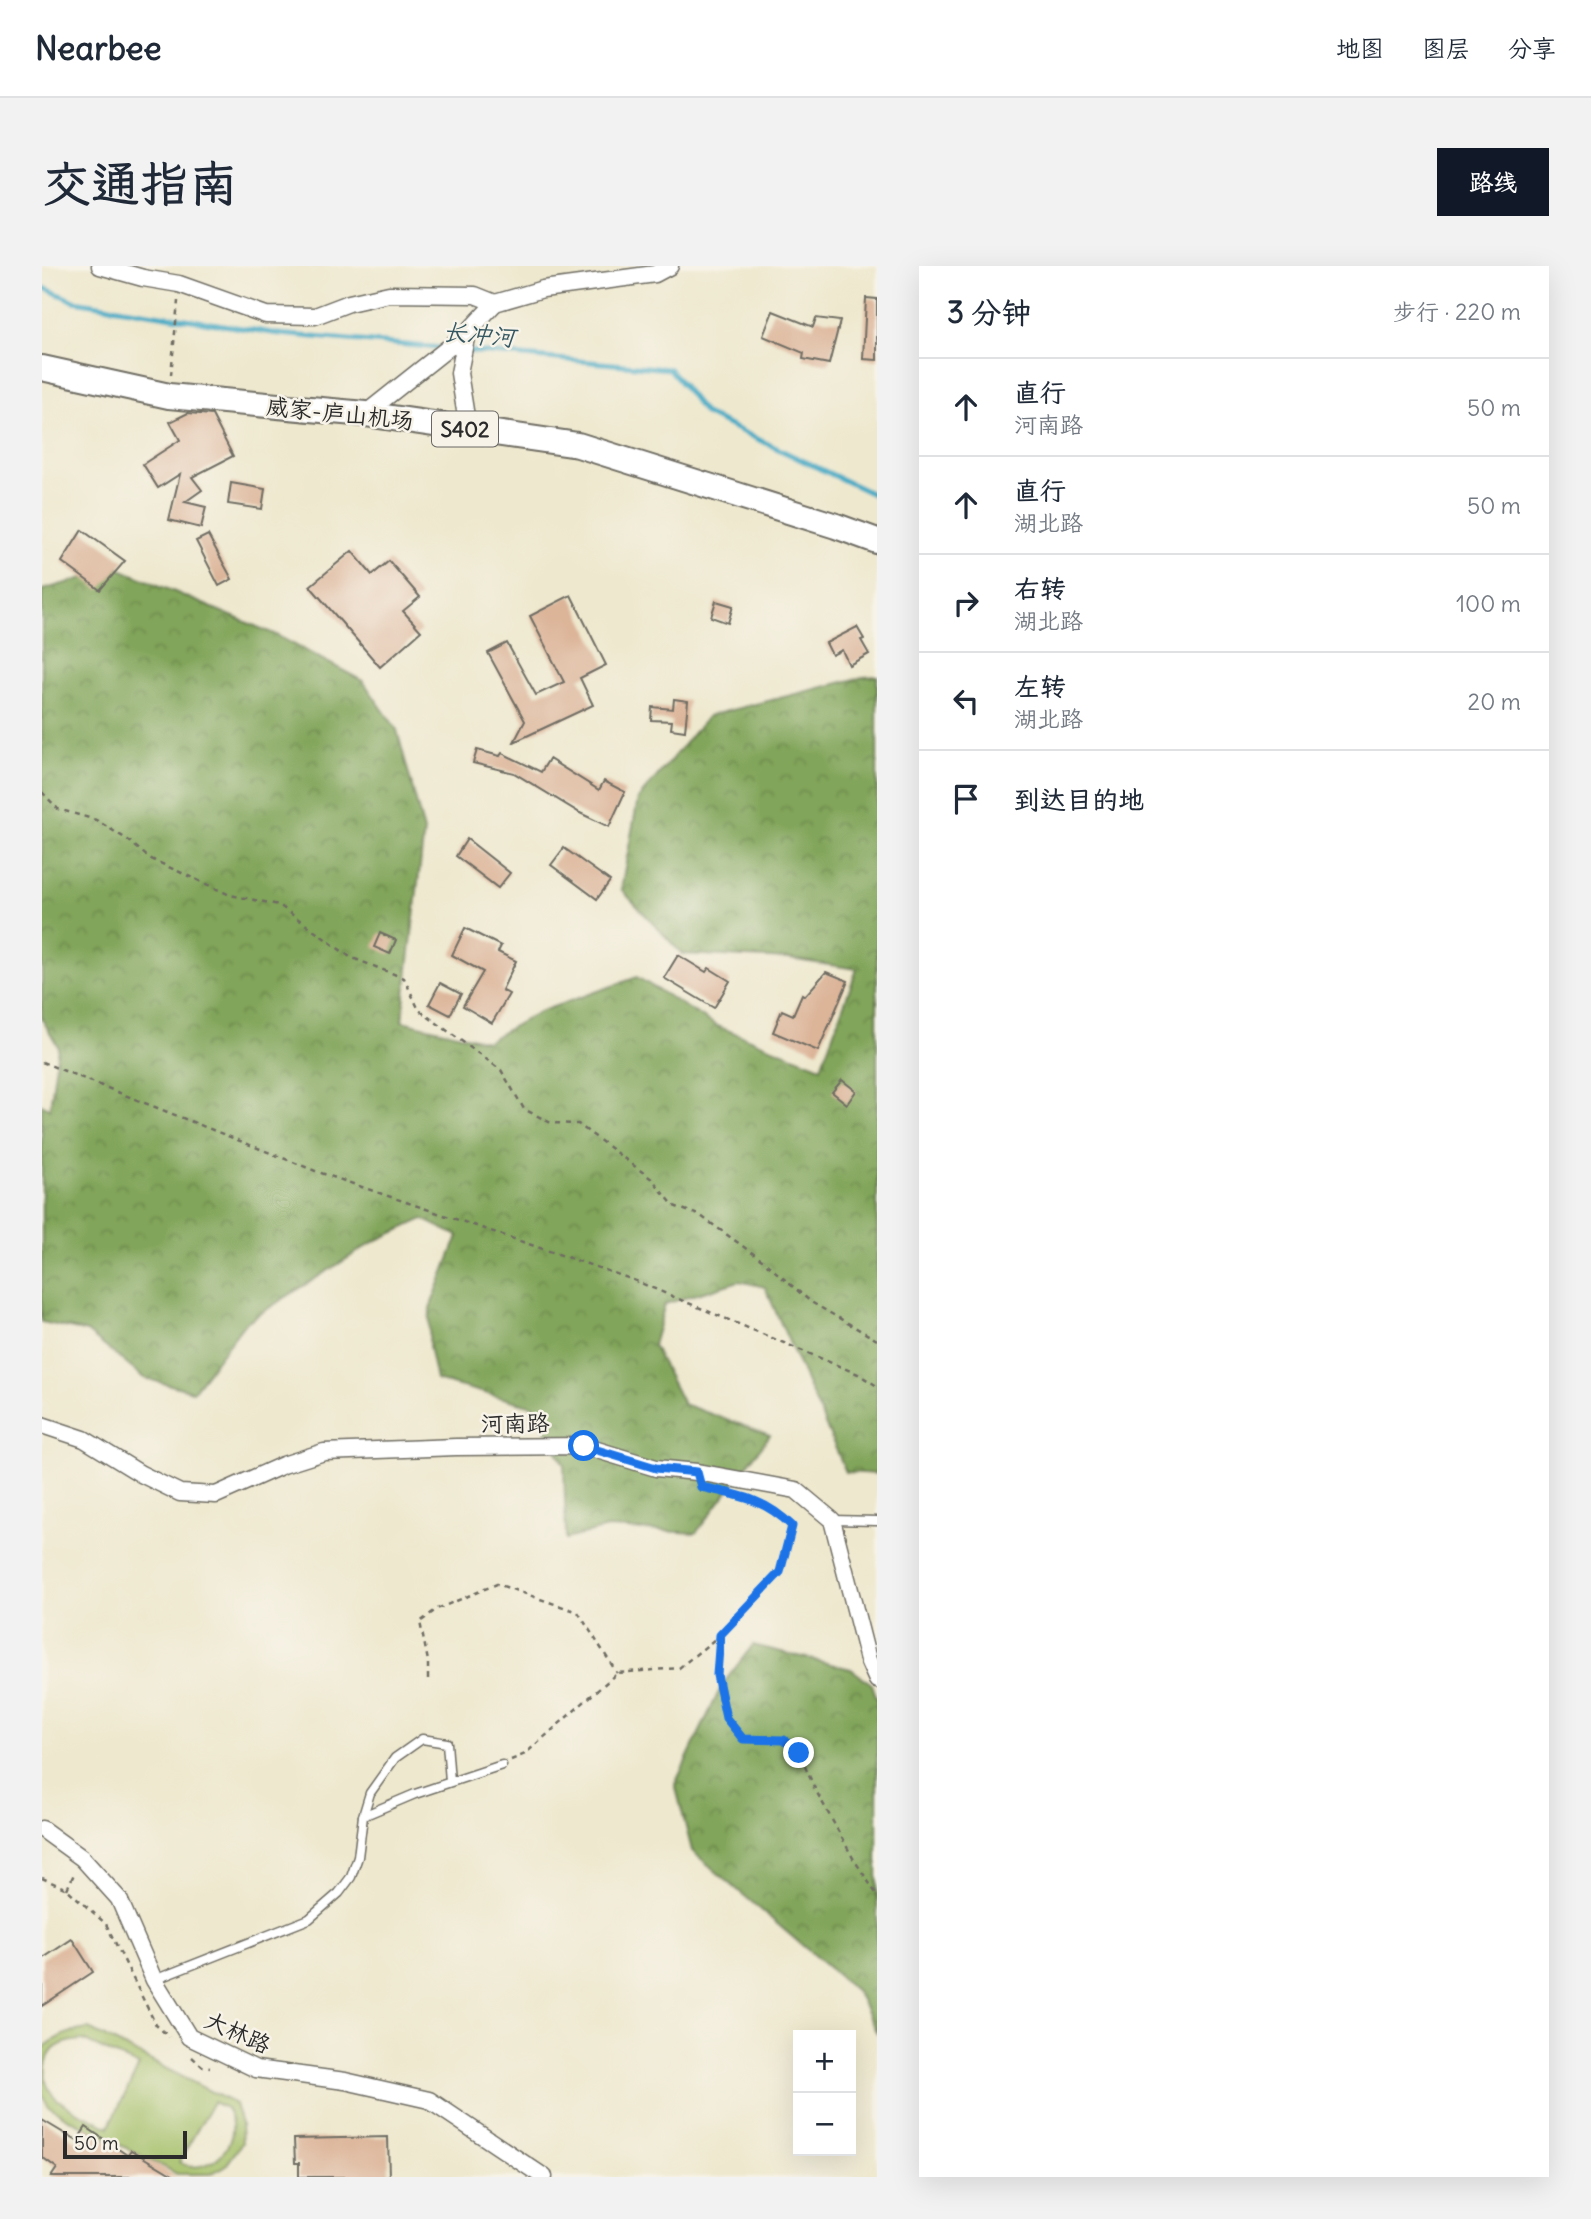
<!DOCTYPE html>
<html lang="zh">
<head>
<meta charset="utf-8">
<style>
  :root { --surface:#fff; --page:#f2f2f3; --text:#1f2937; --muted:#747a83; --line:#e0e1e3; --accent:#111827 }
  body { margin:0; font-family:Delius,"LXGW WenKai TC",sans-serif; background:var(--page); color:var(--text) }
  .controls { position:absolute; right:21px; bottom:21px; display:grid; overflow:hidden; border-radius:0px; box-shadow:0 7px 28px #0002 }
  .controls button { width:63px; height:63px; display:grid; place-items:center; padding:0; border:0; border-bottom:2px solid var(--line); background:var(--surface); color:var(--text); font:35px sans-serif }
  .scale { position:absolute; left:21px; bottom:18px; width:124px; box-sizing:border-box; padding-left:7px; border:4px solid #2b2b2b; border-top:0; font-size:19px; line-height:24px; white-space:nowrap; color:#2b2b2b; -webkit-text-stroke:5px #f7f3e8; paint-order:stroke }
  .stop { position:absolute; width:21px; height:21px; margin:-16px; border:5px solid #1a73e8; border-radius:50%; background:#fff }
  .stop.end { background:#1a73e8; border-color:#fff; box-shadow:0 2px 7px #0008 }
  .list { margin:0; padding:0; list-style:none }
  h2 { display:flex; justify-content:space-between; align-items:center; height:91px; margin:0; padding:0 28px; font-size:30px }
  h2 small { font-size:23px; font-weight:400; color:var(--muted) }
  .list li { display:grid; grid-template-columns:46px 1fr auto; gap:21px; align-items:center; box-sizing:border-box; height:98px; padding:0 28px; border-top:2px solid var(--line) }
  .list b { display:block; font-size:26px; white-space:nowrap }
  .list p { margin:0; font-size:23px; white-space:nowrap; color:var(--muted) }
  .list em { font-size:23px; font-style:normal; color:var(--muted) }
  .icon { flex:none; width:38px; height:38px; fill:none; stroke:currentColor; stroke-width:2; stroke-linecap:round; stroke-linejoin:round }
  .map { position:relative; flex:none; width:835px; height:1911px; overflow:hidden; border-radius:0px }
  header { display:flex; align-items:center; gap:42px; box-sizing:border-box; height:98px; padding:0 35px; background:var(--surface); border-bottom:2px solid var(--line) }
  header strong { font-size:33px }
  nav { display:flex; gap:38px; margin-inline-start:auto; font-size:24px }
  .intro { display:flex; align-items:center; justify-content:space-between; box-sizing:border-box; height:168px; padding:0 42px }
  h1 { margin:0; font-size:49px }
  .button { padding:18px 32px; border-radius:0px; background:var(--accent); color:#fff; font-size:24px; font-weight:700 }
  main { display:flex; gap:42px; padding:0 42px }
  aside { flex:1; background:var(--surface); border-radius:0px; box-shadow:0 7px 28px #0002 }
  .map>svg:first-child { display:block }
</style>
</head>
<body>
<header>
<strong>Nearbee</strong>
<nav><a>地图</a><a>图层</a><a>分享</a></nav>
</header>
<div class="intro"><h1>交通指南</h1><a class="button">路线</a></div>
<main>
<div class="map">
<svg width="835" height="1911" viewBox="0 0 835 1911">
  <defs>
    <pattern id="forest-crowns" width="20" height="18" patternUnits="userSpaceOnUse" patternTransform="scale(1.75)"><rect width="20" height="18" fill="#81a55a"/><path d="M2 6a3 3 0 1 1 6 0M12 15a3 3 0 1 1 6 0" fill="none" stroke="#6a874b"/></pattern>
  </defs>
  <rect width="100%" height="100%" fill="#f7f3e8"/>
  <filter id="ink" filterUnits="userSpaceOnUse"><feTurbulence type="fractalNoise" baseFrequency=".0143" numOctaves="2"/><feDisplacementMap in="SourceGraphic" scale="14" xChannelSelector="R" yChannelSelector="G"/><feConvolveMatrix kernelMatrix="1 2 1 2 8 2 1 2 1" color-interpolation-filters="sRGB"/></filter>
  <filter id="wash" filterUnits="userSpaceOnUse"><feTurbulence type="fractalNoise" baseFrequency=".00686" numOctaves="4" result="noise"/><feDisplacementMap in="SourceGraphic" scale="28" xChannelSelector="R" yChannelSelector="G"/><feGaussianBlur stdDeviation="1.57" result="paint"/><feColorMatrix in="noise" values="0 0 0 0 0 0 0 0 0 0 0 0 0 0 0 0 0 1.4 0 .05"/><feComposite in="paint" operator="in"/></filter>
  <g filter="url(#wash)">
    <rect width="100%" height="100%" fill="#eee8ce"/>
    <g fill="url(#forest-crowns)" stroke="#566842" stroke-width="2">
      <path d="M76,302l156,66 89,47 34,49 27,101 -22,190 85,20 52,-29 98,-35 80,49 104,41 36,-98 -68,-10 -107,-5 -61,-65 17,-90 70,-83 155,-39 14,-1v798l-31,-2 -81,-185 -26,-6 -74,23 -12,41 30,59 87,31 -74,98 -89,-5 -41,11 -2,-74 -31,-59 -97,-26 -7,-34 1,-38 28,-72 -35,-17 -48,22 -130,82 -52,68 -49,-13 -57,-46 -45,-10v-218l8,5 8,-63 -16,-27v-429z"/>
      <path d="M711,1379l98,24 21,15 5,15v334l-20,-41 -165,-141 -17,-67 47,-99z"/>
    </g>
    <path fill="#a2be65" stroke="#667448" stroke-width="2" fill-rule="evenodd" d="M47,1763l146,75 6,20 1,19 -15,21 -16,10h-34l-110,-56 -18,-12 -7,-10v-47c15,-13 27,-18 47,-20zM41,1774l56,26 -30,61c-16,-9 -38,-16 -53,-29 -13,-11 -14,-35 -3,-48 8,-8 20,-9 30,-10zM171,1836l13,6c2,5 6,11 6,16 3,28 -28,53 -53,38z"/>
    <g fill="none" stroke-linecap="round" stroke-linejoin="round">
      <g stroke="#46aac5" stroke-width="5">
        <path d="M0,21l32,14 205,33 163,14"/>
        <path d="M424,85l204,18 35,45 172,82"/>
      </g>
    </g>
    <g id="blocks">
      <g fill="#dcb498">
        <path d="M824,32l11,1v61l-14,-1z"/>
        <path d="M731,45l40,16 3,-9 24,3 -11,43 -26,-5 1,-6 -41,-17z"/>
        <path d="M146,147l24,2 21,41 -41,21 10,13 -17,12 21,5 -5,21 -32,-8 11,-46 -22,14 -15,-24 37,-24 -10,-18z"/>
        <path d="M189,217l34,6 -3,20 -34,-5z"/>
        <path d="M40,264l43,31 -25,29 -38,-28z"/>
        <path d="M166,269l24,44 -13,7 -23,-45z"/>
        <path d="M310,285l20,24 17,-14 31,36 -17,14 18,20 -41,36 -70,-81z"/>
        <path d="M529,329l35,70 -26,13 13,27 -79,37 11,-21 -37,-68 19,-10 29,52 28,-13 -34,-66z"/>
        <path d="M674,335l17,5 -5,17 -17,-6z"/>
        <path d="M815,361l7,12 -3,1 8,14 -20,11 -7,-15 -10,5 -6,-12z"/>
        <path d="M632,433l14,2 -3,30 -14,-2 1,-8 -21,-1 1,-13 21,2z"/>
        <path d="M435,484l23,6 2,-3 39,19 8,-13 50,31 5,-9 21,11 -16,35 -29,-14 -66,-40 -41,-10z"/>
        <path d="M425,573l43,34 -12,15 -42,-32z"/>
        <path d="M522,582l46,33 -13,18 -46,-34z"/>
        <path d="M423,662l36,18 -3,6 18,9 -14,29 7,4 -17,29 -29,-17 20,-34 -31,-17z"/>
        <path d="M338,667l16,7 -6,14 -16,-7z"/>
        <path d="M636,689l28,17 3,-4 21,13 -16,27 -50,-30z"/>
        <path d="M784,706l22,9 -30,70 -45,-19 9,-22 11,5 9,-21 3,2z"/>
        <path d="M398,717l21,11 -11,21 -21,-11z"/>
        <path d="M800,814l14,11 -9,13 -15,-12z"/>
        <path d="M30,1673l21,33 -51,34v-47z"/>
        <path d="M0,1854l35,21 9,-14 41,28 4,-5 45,27h-125l6,-9 -15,-11z"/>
        <path d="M346,1871l1,40h-90v-14h-4l-1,-24z"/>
      </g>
    </g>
  </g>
  <g filter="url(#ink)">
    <use href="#blocks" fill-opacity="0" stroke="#6f6d64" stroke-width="2"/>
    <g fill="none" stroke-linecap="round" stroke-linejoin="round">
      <defs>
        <g id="lane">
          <path d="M790,1254l45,1"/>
          <path d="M321,1550l7,-23 25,-35 27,-19 25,4 3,38"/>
          <path d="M112,1714l155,-61 30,-26 12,-16 7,-20 5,-41 52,-22 87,-29"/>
        </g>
        <g id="street">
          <path d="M58,0l43,12 36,6 87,31 49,1 34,-13 40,-9 86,1 20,8 -28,30 -102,81"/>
          <path d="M453,37l48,-14 112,-15 15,-8"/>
          <path d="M425,67l-8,40 9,56"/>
          <path d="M0,1159l42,14 57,35 39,19 36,2 67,-30 41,-13 132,-5 128,-1 72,22 41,4 99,18 36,30 36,140 9,20"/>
          <path d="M0,1563l40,29 37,41 35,81 35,57 67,32 89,12 84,19 115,77"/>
        </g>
        <path id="primary" d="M0,102l127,28 196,18 213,31 258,81 41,15"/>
      </defs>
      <use href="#lane" stroke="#6f6d64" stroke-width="11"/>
      <use href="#street" stroke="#6f6d64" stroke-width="19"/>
      <use href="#primary" stroke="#6f6d64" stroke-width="28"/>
      <g stroke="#6f6d64" stroke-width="2.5" stroke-dasharray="5 5" stroke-linecap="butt">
        <path d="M129,109l7,-74"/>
        <path d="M0,526l16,17 38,11 32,20 21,18 81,37 49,10 71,52 54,21 15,32 82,60 23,39 27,14 27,1 75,56 21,26 27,10 61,44 49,42 66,38"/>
        <path d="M0,796l276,110 313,107 227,95 19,12"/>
        <path d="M709,1233l26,12 14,15 -11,46 -60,63 -3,40 9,43 17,21 41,1 15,13 16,36 38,69 24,37"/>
        <path d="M386,1413v-18l-8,-39 17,-13 60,-25 81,28 39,61"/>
        <path d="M469,1494l14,-6 92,-81 62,-5 41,-33"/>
        <path d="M0,1612l25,11 39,35 50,101 13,12"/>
        <path d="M25,1623l7,-15"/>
        <path d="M150,1791l10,9 8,1"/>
      </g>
      <use href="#lane" stroke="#fff" stroke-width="8"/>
      <use href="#street" stroke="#fff" stroke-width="16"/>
      <use href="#primary" stroke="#fff" stroke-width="24"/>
    </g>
  </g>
  <g fill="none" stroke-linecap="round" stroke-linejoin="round" filter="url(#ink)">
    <path stroke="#1a73e8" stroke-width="9" d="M542,1180l72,22 41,4 4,15c36,8 63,11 91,39l-12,46 -60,63 -3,40 9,43 17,21 41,1 15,13"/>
  </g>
  <g text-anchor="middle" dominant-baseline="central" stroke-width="5" stroke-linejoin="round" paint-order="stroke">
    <rect fill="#f7f3e8" stroke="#686764" stroke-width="2" x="390" y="145.5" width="66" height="35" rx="5"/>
    <g font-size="21" font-weight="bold" fill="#2b2b2b">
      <text x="423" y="163">S402</text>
    </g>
    <g font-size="23" fill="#2b2b2b" stroke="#f7f3e8">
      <text transform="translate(298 147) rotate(6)">威家-庐山机场</text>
      <text transform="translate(473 1157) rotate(-1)">河南路</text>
      <text transform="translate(196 1766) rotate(24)">大林路</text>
    </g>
    <g font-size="24" font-style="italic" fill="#345761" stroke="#f7f3e8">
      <text transform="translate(437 68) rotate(5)">长冲河</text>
    </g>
  </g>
</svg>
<div class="controls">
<button>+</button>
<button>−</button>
</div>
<div class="scale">50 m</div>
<div class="stop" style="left:542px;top:1180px"></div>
<div class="stop end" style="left:757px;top:1487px"></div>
</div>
<aside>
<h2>3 分钟<small>步行 · 220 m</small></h2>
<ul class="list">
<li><svg class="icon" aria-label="ahead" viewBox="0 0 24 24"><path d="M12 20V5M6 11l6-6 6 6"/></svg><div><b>直行</b><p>河南路</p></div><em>50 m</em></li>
<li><svg class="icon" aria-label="ahead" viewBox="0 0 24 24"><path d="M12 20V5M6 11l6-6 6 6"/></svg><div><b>直行</b><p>湖北路</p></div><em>50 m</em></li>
<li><svg class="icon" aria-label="right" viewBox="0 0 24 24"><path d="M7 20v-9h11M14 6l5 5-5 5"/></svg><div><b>右转</b><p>湖北路</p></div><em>100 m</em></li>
<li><svg class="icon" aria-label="left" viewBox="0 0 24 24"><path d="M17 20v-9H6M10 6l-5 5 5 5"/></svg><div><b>左转</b><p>湖北路</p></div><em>20 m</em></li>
<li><svg class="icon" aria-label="arrive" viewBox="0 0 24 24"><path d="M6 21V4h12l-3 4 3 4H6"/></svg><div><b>到达目的地</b></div></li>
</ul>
</aside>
</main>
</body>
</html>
